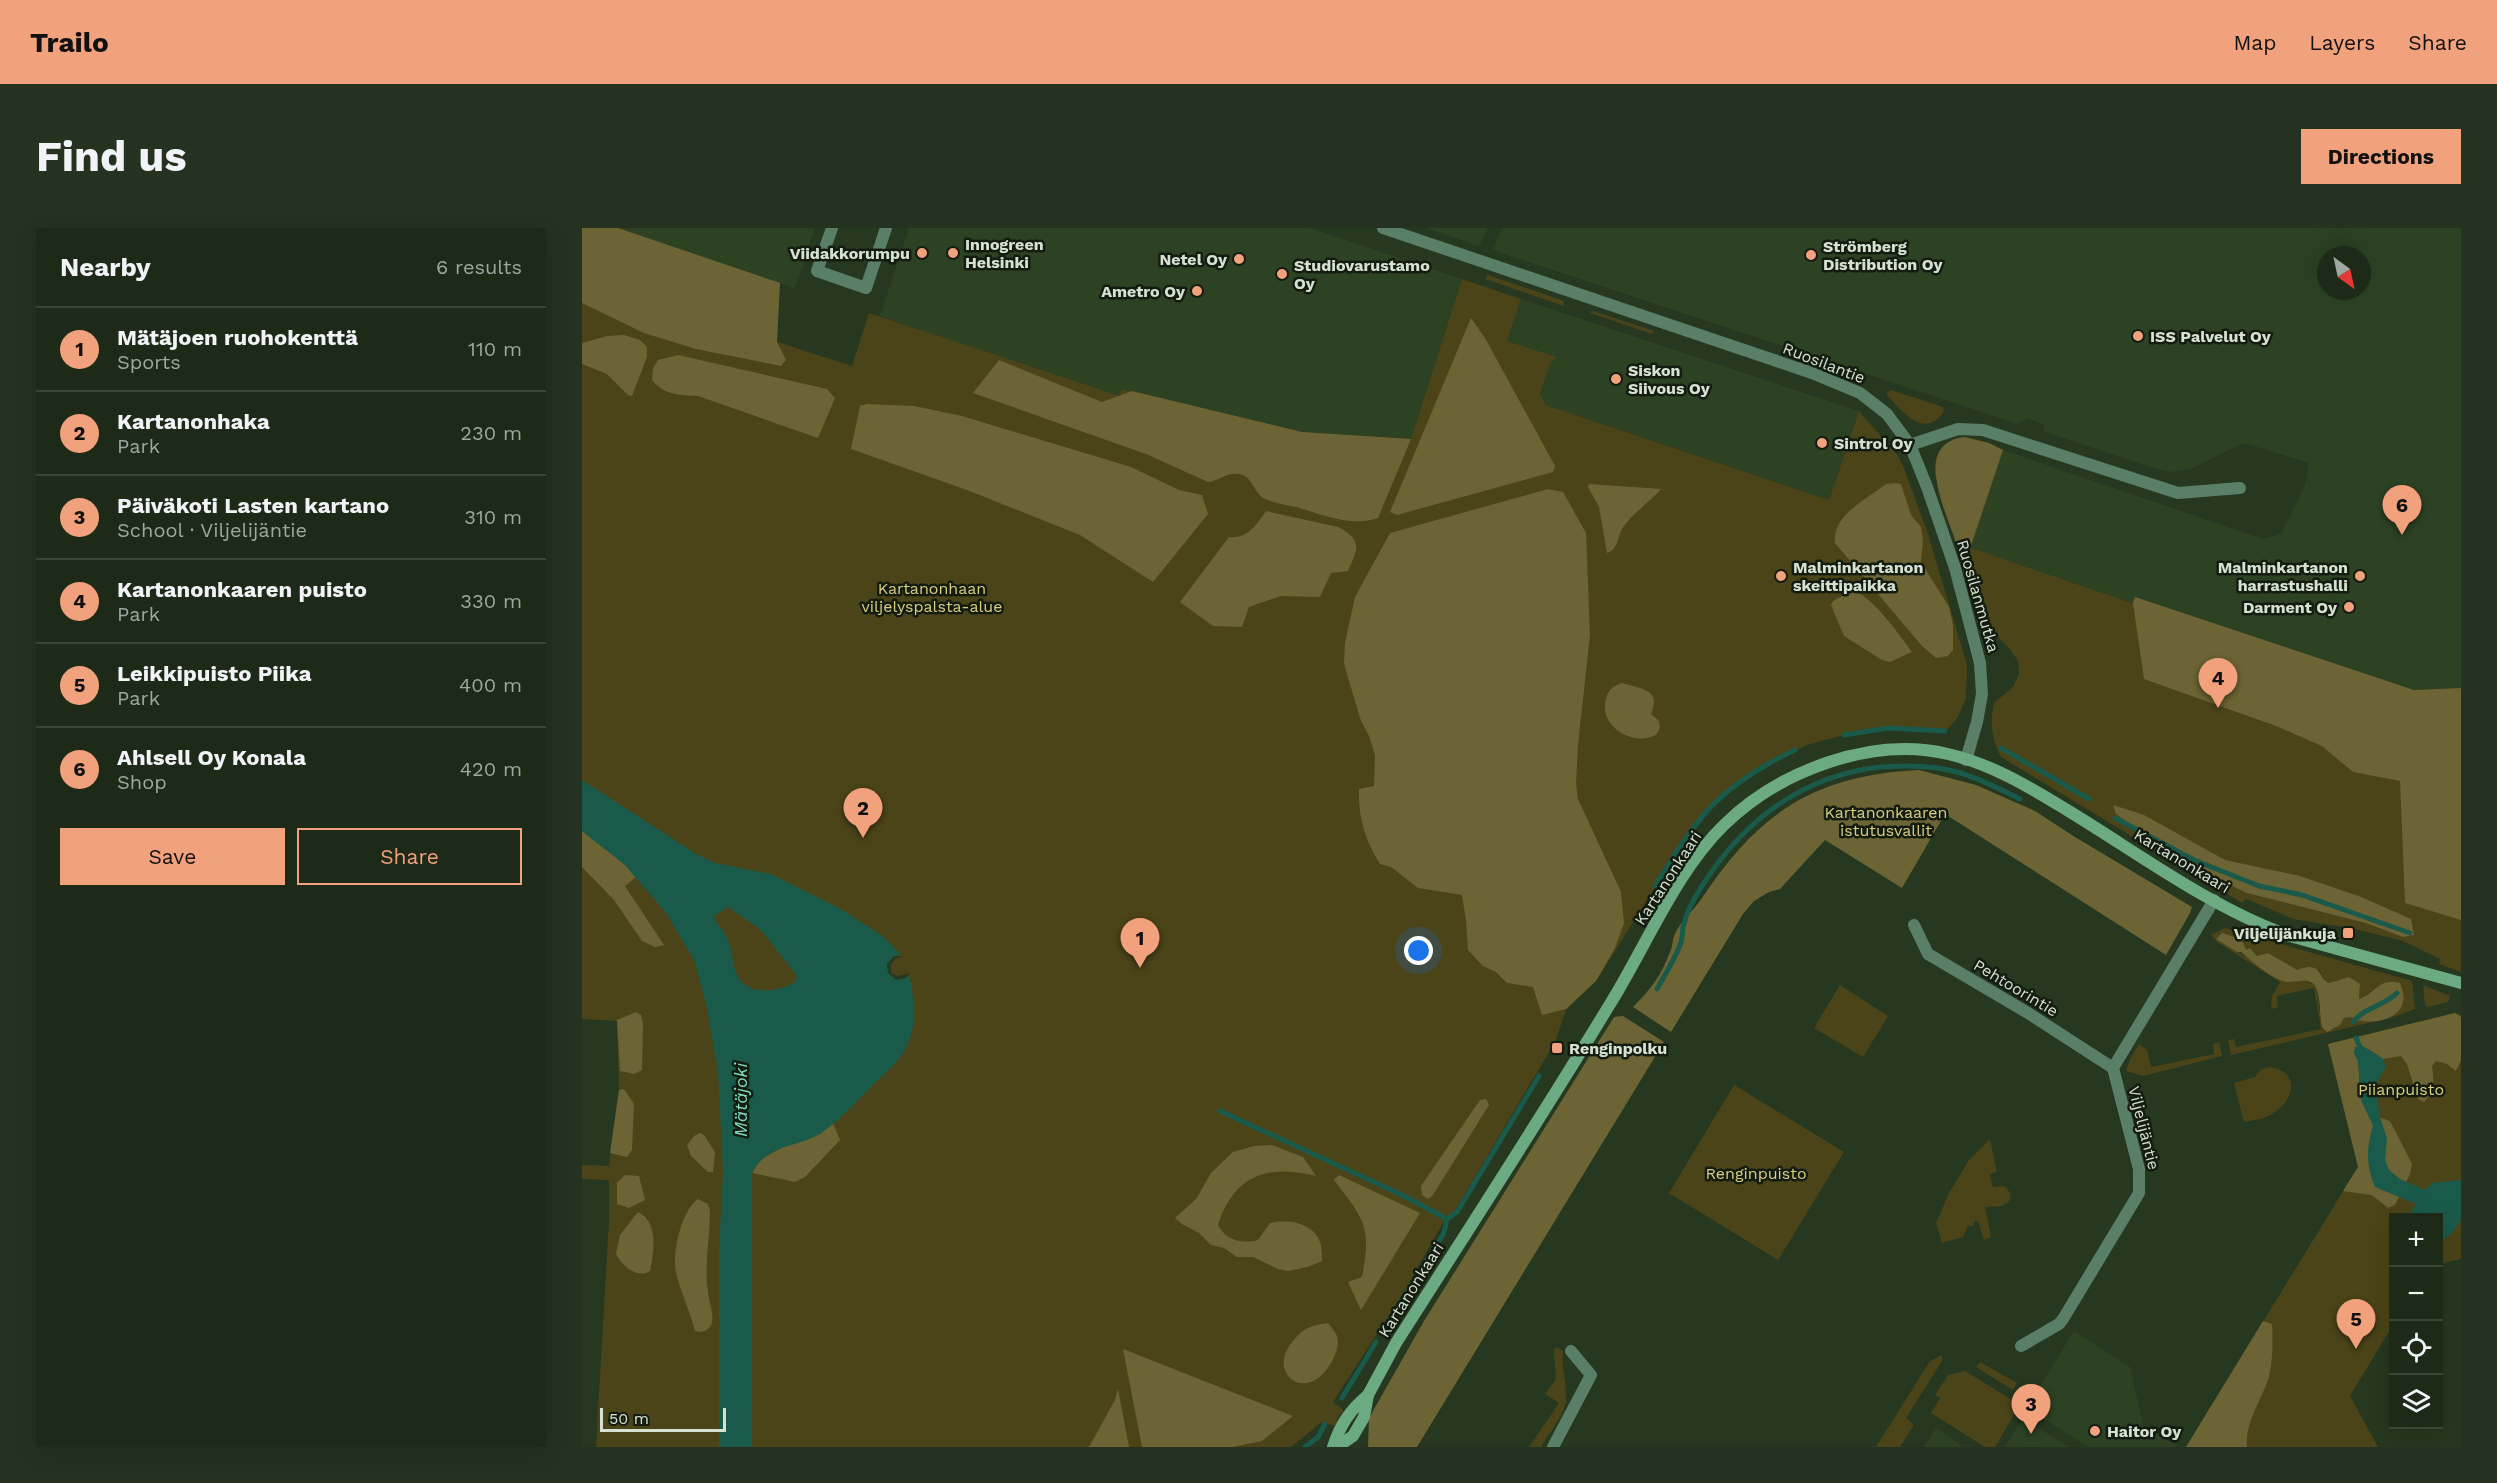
<!DOCTYPE html>
<html lang="en">
<head>
<meta charset="utf-8">
<style>
  :root { --surface:#1c2a17; --page:#253220; --text:#f1f3f6; --muted:#a0a7a1; --line:#3a4636; --accent:#f1a17c }
  body { margin:0; font-family:"Work Sans",sans-serif; background:var(--page); color:var(--text) }
  .controls { position:absolute; right:18px; bottom:18px; display:grid; overflow:hidden; border-radius:0px; box-shadow:0 6px 24px #0002 }
  .controls button { width:54px; height:54px; display:grid; place-items:center; padding:0; border:0; border-bottom:2px solid var(--line); background:var(--surface); color:var(--text); font:30px sans-serif }
  .compass { position:absolute; left:1735px; top:18px; width:54px; height:54px; border-radius:50%; background:var(--surface); box-shadow:0 6px 24px #0002; rotate:147deg }
  .scale { position:absolute; left:18px; bottom:15px; width:126px; box-sizing:border-box; padding-left:6px; border:3px solid #d5e1d1; border-top:0; font-size:16px; line-height:21px; white-space:nowrap; color:#d5e1d1; -webkit-text-stroke:4px #141c11; paint-order:stroke }
  .you { position:absolute; left:837px; top:723px; width:21px; height:21px; margin:-15px; border:4px solid #fff; border-radius:50%; background:#1a73e8; box-shadow:0 0 0 9px #1a73e833 }
  .badge { display:grid; place-items:center; width:39px; height:39px; border-radius:50%; background:var(--accent); color:#111; font-size:20px; font-weight:700 }
  .pin { position:absolute; translate:-50% -50px; filter:drop-shadow(0 2px 3px #0008) }
  .pin::after { content:''; position:absolute; top:32px; width:21px; height:18px; background:inherit; clip-path:polygon(0 0,100% 0,50% 100%) }
  .list { margin:0; padding:0; list-style:none }
  h2 { display:flex; justify-content:space-between; align-items:center; height:78px; margin:0; padding:0 24px; font-size:26px }
  h2 small { font-size:20px; font-weight:400; color:var(--muted) }
  .list li { display:grid; grid-template-columns:39px 1fr auto; gap:18px; align-items:center; box-sizing:border-box; height:84px; padding:0 24px; border-top:2px solid var(--line) }
  .list b { display:block; font-size:22px; white-space:nowrap }
  .list p { margin:0; font-size:20px; white-space:nowrap; color:var(--muted) }
  .list em { font-size:20px; font-style:normal; color:var(--muted) }
  .actions { display:flex; gap:12px; padding:18px 24px }
  .actions a { flex:1; padding:14px 0; border:2px solid var(--accent); border-radius:0px; text-align:center; font-size:21px; color:var(--accent) }
  .actions .main { background:var(--accent); color:#111 }
  .icon { flex:none; width:33px; height:33px; fill:none; stroke:currentColor; stroke-width:2; stroke-linecap:round; stroke-linejoin:round }
  .map { position:relative; flex:none; width:1879px; height:1219px; overflow:hidden; border-radius:0px }
  header { display:flex; align-items:center; gap:36px; box-sizing:border-box; height:84px; padding:0 30px; background:var(--accent); color:#111 }
  header strong { font-size:28px }
  nav { display:flex; gap:33px; margin-inline-start:auto; font-size:21px }
  .intro { display:flex; align-items:center; justify-content:space-between; box-sizing:border-box; height:144px; padding:0 36px }
  h1 { margin:0; font-size:42px }
  .button { padding:15px 27px; border-radius:0px; background:var(--accent); color:#111; font-size:21px; font-weight:700 }
  main { display:flex; gap:36px; padding:0 36px }
  aside { flex:1; background:var(--surface); border-radius:0px; box-shadow:0 6px 24px #0002 }
  .map>svg:first-child { display:block }
</style>
</head>
<body>
<header>
<strong>Trailo</strong>
<nav><a>Map</a><a>Layers</a><a>Share</a></nav>
</header>
<div class="intro"><h1>Find us</h1><a class="button">Directions</a></div>
<main>
<aside>
<h2>Nearby<small>6 results</small></h2>
<ul class="list">
<li><span class="badge">1</span><div><b>Mätäjoen ruohokenttä</b><p>Sports</p></div><em>110 m</em></li>
<li><span class="badge">2</span><div><b>Kartanonhaka</b><p>Park</p></div><em>230 m</em></li>
<li><span class="badge">3</span><div><b>Päiväkoti Lasten kartano</b><p>School · Viljelijäntie</p></div><em>310 m</em></li>
<li><span class="badge">4</span><div><b>Kartanonkaaren puisto</b><p>Park</p></div><em>330 m</em></li>
<li><span class="badge">5</span><div><b>Leikkipuisto Piika</b><p>Park</p></div><em>400 m</em></li>
<li><span class="badge">6</span><div><b>Ahlsell Oy Konala</b><p>Shop</p></div><em>420 m</em></li>
</ul>
<div class="actions"><a class="main">Save</a><a>Share</a></div>
</aside>
<div class="map">
<svg width="1879" height="1219" viewBox="0 0 1879 1219">
  <rect width="100%" height="100%" fill="#26381f"/>
  <g fill="#2c4223" fill-rule="evenodd">
    <path d="M35,0h198l-20,60z"/>
    <path d="M327,0h401l152,51 -51,160 -109,-7 -179,-43 -3,7 -165,-53 -75,-27z"/>
    <path d="M844,0h62l-9,18z"/>
    <path d="M920,0h959v460l-47,2 -279,-93 -2,6 -163,-55 33,-98 260,89 19,-6 23,-48 4,-22 -65,-20 -51,25 -23,4 -13,-3 -114,-38 2,-6 -10,-4 -8,-3 -8,6 -7,-2 -520,-172zM1744,27h36v36h-36z"/>
    <path d="M939,71l338,112 -30,89 -283,-95 -6,-9 10,-32 7,-7 -50,-16z"/>
    <path d="M1492,1103l56,36 13,58 37,22h-91l-55,-34 9,-14 -8,-5z"/>
    <path d="M1442,1190l4,3 40,26h-64z"/>
    <path d="M1354,1200l27,19h-39z"/>
  </g>
  <g fill="#4b4419" fill-rule="evenodd">
    <path d="M0,0h35l163,55 -18,54 90,29 17,-53 251,83 2,-7 180,43 109,7 51,-160 59,20 -14,42 50,16 -7,7 -10,31 6,10 283,95 30,-89 39,45 5,10 25,68 39,131 -1,33 -8,19 -13,15 -67,-2 -34,5 -37,10 -46,24 -30,22 -25,23 -18,21 -92,146 -30,29 -11,32 -13,22 -88,148 -10,9 -40,71 -71,110 11,8 -6,7 -3,9 -13,-4 -31,25h-695l13,-227v-40l-27,-1v-14l27,1 10,-76 -2,-69 -35,-2z"/>
    <path d="M906,47l76,26v5l-79,-27z"/>
    <path d="M1011,83l61,20 -2,3 -62,-21z"/>
    <path d="M1309,162l52,17 1,4c-18,30 -44,0 -58,-18z"/>
    <path d="M1382,209l25,6 14,7 -32,98 161,55 3,-6 326,117v258l-22,-8 1,-5 -37,-18 -53,-13 -57,-9 -47,-20 -4,4 -241,-146c-10,-19 -11,-34 -7,-54l19,-16 6,-13 -1,-13 -9,-13 -28,-27 -46,-147c-2,-20 9,-34 29,-37z"/>
    <path d="M1643,700l15,3 6,4 3,-3 25,10 138,39 3,28 -25,9 -159,37 -3,-15 6,-1 2,8 85,-18 -7,-41 -37,8 1,11 -5,2 -2,-3 1,-10 8,-14 -63,-40 -6,-7zM1635,711l30,11 4,-1 6,7 11,-3 29,18 8,-4 15,4 3,8 6,4 8,-3 23,11 -2,9 17,-11 -24,28 -7,1 -10,11 -15,-19 -1,-20 -5,-6 -10,-4 -15,2z"/>
    <path d="M1258,757l48,31 -25,41 -49,-29z"/>
    <path d="M1841,757l27,11 -2,6 -20,5 -3,-2z"/>
    <path d="M1873,785l6,2v244l-22,5 -1,-46h-44l-1,107 -43,71 28,51h-192l172,-280 -30,-123z"/>
    <path d="M1637,814l3,14 -79,20 -17,-5 4,-12 9,-15 8,6 4,17 63,-13 -1,-10z"/>
    <path d="M1687,839c32,4 26,34 3,47 -8,5 -18,6 -28,8l-10,-39 21,-6 5,-7z"/>
    <path d="M1152,857l110,67 -66,108 -109,-67z"/>
    <path d="M1408,911l7,33 -7,2 3,13 12,-1 6,8 -2,8 -8,4 -16,1 6,30 -7,3 -6,-19h-3l-2,5h-5l-5,11 -21,6 -6,-20 13,-30 20,-33z"/>
    <path d="M974,1119l7,4c-2,17 4,32 3,49 -2,16 -17,33 -25,47h-12l30,-44 -14,-9 11,-15 -2,-28z"/>
    <path d="M1360,1127v6l-36,57 8,7 -14,22h-24l54,-86z"/>
    <path d="M1398,1134l37,21 -4,7 -37,-23z"/>
    <path d="M1383,1143l52,32v7l-22,37h-10l-54,-34 9,-15 -5,-3 13,-20z"/>
  </g>
  <g fill="#6c6434">
    <path d="M0,0h36l162,55 -3,59 9,18 -5,6 -85,-17 -52,-16 -62,-30z"/>
    <path d="M889,90l14,20 70,128 -2,6 -156,43 -7,-3z"/>
    <path d="M42,107l16,5 7,7v10l-15,39 -4,-1 -21,-21 -25,-10v-21l25,-7z"/>
    <path d="M96,127l149,34 8,9 -17,40 -120,-42c-19,-1 -34,-1 -46,-16l1,-12 5,-8z"/>
    <path d="M417,132l103,42 30,-11 170,41 109,7 -33,79c-27,9 -55,-3 -82,-11 -10,-2 -22,-4 -31,-8 -11,-5 -12,-23 -26,-25 -12,-2 -20,7 -31,8l-62,-28 -173,-61z"/>
    <path d="M285,176l47,2 48,10 169,51 48,23 23,5 6,19 -55,68 -73,-47 -113,-45 -116,-41 9,-43z"/>
    <path d="M1382,209l25,6 14,7 -33,98 -14,-5c-9,-30 -45,-99 8,-106z"/>
    <path d="M1313,255l6,1 10,31 10,12 2,13 -2,22 28,45 4,18v25l-5,6 -12,2 -14,-12 -87,-103c-4,-27 33,-45 51,-59z"/>
    <path d="M1007,256l72,5c-11,13 -27,23 -37,37 -7,9 -5,24 -17,27l-8,-46 -11,-20z"/>
    <path d="M966,261l15,3 23,41 4,102 -12,110 -2,39 2,15 43,93 3,31 -9,25 -19,33 -30,28 -24,6 -9,-28 -26,-4 -11,-11 -13,-6 -15,-16 -2,-30 -4,-25 -44,-7 -27,-21 -11,-3c-15,-23 -22,-48 -21,-75l15,-3 1,-31 -6,-19 -8,-15 -17,-57 1,-21 10,-46 35,-64z"/>
    <path d="M684,283l72,16c25,13 20,22 10,44l-17,2 -11,24 -39,-1 -32,11 -7,20 -29,-1 -33,-24 49,-65c19,2 27,-12 37,-26z"/>
    <path d="M1269,363c18,0 50,46 61,61l-22,10 -8,-2 -38,-24 -13,-31 2,-4z"/>
    <path d="M1553,369l279,93 47,-2v232l-56,-17 -5,-122 -47,-9 -31,-26 -46,-20 -132,-47 -11,-76z"/>
    <path d="M1040,455c19,6 40,6 29,31l8,7 1,7 -4,7c-23,12 -58,-9 -50,-36 2,-9 7,-13 16,-16z"/>
    <path d="M1337,542l57,15 59,26 40,26 117,70 -2,6 -24,42 -221,-141 -43,74 -77,-48 -45,49 -11,3 -15,9 -11,13 -72,118 -38,-25c19,-19 27,-30 37,-55 3,-6 2,-13 5,-18 5,-12 17,-22 25,-33 57,-87 113,-126 219,-131z"/>
    <path d="M1531,577l31,10 81,45 75,16 61,21 50,22 3,16 -11,2 -37,-14 -119,-30 -65,-31 -66,-48z"/>
    <path d="M0,603l42,33 12,13 -11,9 39,59 -9,2 -13,-6 -28,-41 -32,-33z"/>
    <path d="M1640,705l19,6 5,11 4,-2 7,8 11,-3 29,17c12,-5 21,-5 26,9l6,4 20,-6 11,7 -1,15c17,-6 20,-22 41,-16 2,6 5,12 3,19 -4,20 -38,24 -52,15l-7,1 -4,7 -13,7 -5,-5c-2,-10 -2,-30 -5,-37 -5,-14 -18,-8 -29,-8 -12,0 -37,-21 -47,-30h-4l-21,-13z"/>
    <path d="M54,784l5,3 2,9 -1,46 -8,4 -14,-3 -3,-51z"/>
    <path d="M1873,785l6,4v43l-5,11 -9,-7 -11,-3 -4,5c2,13 3,26 -8,36l-6,-3 -11,-35 -6,-8 -18,3 -14,-10 -15,4 4,8 3,39 8,14 21,7 22,43 -2,10 -15,31 -7,3 -16,-13 -29,-4 15,-24 -30,-123z"/>
    <path d="M1041,788l41,26 -247,405h-49l1,-29 55,-97 190,-304z"/>
    <path d="M42,861l10,15 -2,46 -5,7 -17,-4 9,-63z"/>
    <path d="M904,871l3,6 -56,90 -5,4 -6,-4 -1,-9 59,-86z"/>
    <path d="M251,895l7,17 -35,37 -10,5 -43,-9 7,-13 24,-13 37,-13z"/>
    <path d="M118,905l4,2 11,17 -2,20h-5l-17,-16 -4,-11 7,-9z"/>
    <path d="M690,917l31,12 13,19c-48,-12 -82,-1 -98,49 8,16 25,19 40,15l12,-17c17,-4 43,-1 50,19 2,5 2,13 2,19l-14,6 -20,4 -10,-2 -25,-12h-16l-13,-9 -13,-3 -12,-12 -17,-9 -7,-6 21,-19 15,-26 22,-21 21,-6z"/>
    <path d="M43,947l14,1 6,24 -16,8 -12,-4v-21z"/>
    <path d="M757,947l81,38 -59,97 -13,-28 14,-5c10,-50 2,-58 -28,-97z"/>
    <path d="M116,971l10,5 2,7c0,27 -6,54 -2,81 1,10 7,25 3,33 -3,6 -9,8 -16,6 -5,-19 -14,-39 -19,-58 -4,-20 5,-62 22,-74z"/>
    <path d="M56,984c21,10 16,40 12,59 -13,8 -28,-5 -34,-17l4,-19z"/>
    <path d="M1681,1093l9,3c1,18 1,39 -4,56 -8,23 -23,42 -21,67h-61z"/>
    <path d="M746,1095c10,12 13,17 7,32 -23,53 -68,21 -45,-10 11,-15 19,-20 38,-22z"/>
    <path d="M541,1121l170,67 -31,25 -30,6h-90z"/>
    <path d="M536,1161l11,58h-40l26,-47z"/>
  </g>
  <g fill="#1a5a4b" fill-rule="evenodd">
    <path d="M0,552l114,74 19,9 56,11 68,34 45,29 17,18 -7,1 -6,8v9l8,7 10,-2 2,-3 2,4c6,29 8,57 -13,82 -9,11 -20,19 -29,29 -15,15 -30,32 -47,43 -25,16 -52,9 -69,40v274h-33v-196l4,-79 -5,-102 -12,-66 -12,-44 -28,-47 -42,-49 -42,-33zM146,679l32,22 37,47 -2,6c-18,10 -50,15 -59,-9 -4,-12 -4,-26 -10,-37 -4,-8 -10,-12 -12,-20z"/>
    <path d="M1781,818l20,13 3,8 -11,18 5,32 7,21 -2,22 4,10 11,9 25,11 8,-7 28,-3c0,11 0,28 0,39 -2,7 -15,22 -22,22l-1,-23 -30,-1 8,-13 -41,-17c-9,-21 -9,-39 -2,-61l-12,-26 -3,-39 -4,-8 1,-6z"/>
  </g>
  <path fill="#26381f" d="M312,728h10l-9,3 -4,6v7l6,4 13,-3 -4,5 -10,2 -8,-7 -1,-9z"/>
  <g fill="none" stroke-linecap="round" stroke-linejoin="round">
    <g stroke="#1a5a4b" stroke-width="5">
      <path d="M1262,507l44,-7 57,3"/>
      <path d="M1419,520l88,51"/>
      <path d="M1533,590l79,42 65,26 43,9 108,38"/>
      <path d="M1073,658c15,-23 29,-48 47,-69 24,-29 59,-51 93,-67"/>
      <path d="M1075,761c8,-14 17,-29 23,-44 3,-6 2,-12 3,-18 3,-14 11,-29 19,-41 41,-65 101,-111 179,-119 25,-2 52,-2 76,5 22,6 43,17 63,27"/>
      <path d="M1771,794c12,-15 31,-16 44,-29"/>
      <path d="M1774,810l4,9"/>
      <path d="M638,883l184,85 43,23"/>
      <path d="M865,991l10,-7 82,-136"/>
      <path d="M804,1097l58,-92 3,-14"/>
      <path d="M760,1170l34,-56"/>
      <path d="M723,1219l13,-10 7,-13"/>
    </g>
    <g stroke="#597f66" stroke-width="12">
      <path d="M250,0l-15,43 49,17 20,-60"/>
      <path d="M801,0l429,145 48,20 27,21 23,31 17,42 28,81 25,95 2,31 -5,28 -11,38"/>
      <path d="M1328,217l48,-16 25,1 195,63 62,-5"/>
      <path d="M1332,697l14,29 100,59 85,55"/>
      <path d="M1439,1118l38,-22 4,-5 76,-126v-24l-26,-101 101,-168"/>
      <path d="M971,1219l38,-72 -20,-24"/>
    </g>
    <g stroke="#6caa83" stroke-width="12">
      <path d="M751,1219c7,-22 17,-37 35,-52"/>
      <path d="M755,1219l16,-11 11,-19 4,-22 28,-52c72,-113 145,-225 214,-339 35,-56 67,-134 114,-179 55,-54 147,-89 224,-71 44,10 81,33 119,56 71,43 144,98 223,126l171,47"/>
    </g>
  </g>
  <g fill="#f1a17c" stroke="#141c11" stroke-width="2">
    <circle cx="340" cy="25" r="6"/>
    <circle cx="371" cy="25" r="6"/>
    <circle cx="1229" cy="27" r="6"/>
    <circle cx="657" cy="31" r="6"/>
    <circle cx="700" cy="46" r="6"/>
    <circle cx="615" cy="63" r="6"/>
    <circle cx="1556" cy="108" r="6"/>
    <circle cx="1034" cy="151" r="6"/>
    <circle cx="1240" cy="215" r="6"/>
    <circle cx="1199" cy="348" r="6"/>
    <circle cx="1778" cy="348" r="6"/>
    <circle cx="1767" cy="379" r="6"/>
    <rect x="1760" y="699" width="12" height="12" rx="3"/>
    <rect x="969" y="814" width="12" height="12" rx="3"/>
    <circle cx="1513" cy="1203" r="6"/>
  </g>
  <g text-anchor="middle" dominant-baseline="central" stroke-width="5" stroke-linejoin="round" paint-order="stroke">
    <g font-size="16" font-weight="bold" fill="#d5e1d1" stroke="#141c11" text-anchor="start">
      <text x="383" y="16">Innogreen<tspan x="383" dy="18">Helsinki</tspan></text>
      <text x="1241" y="18">Strömberg<tspan x="1241" dy="18">Distribution Oy</tspan></text>
      <text x="328" y="25" text-anchor="end">Viidakkorumpu</text>
      <text x="645" y="31" text-anchor="end">Netel Oy</text>
      <text x="712" y="37">Studiovarustamo<tspan x="712" dy="18">Oy</tspan></text>
      <text x="603" y="63" text-anchor="end">Ametro Oy</text>
      <text x="1568" y="108">ISS Palvelut Oy</text>
      <text x="1046" y="142">Siskon<tspan x="1046" dy="18">Siivous Oy</tspan></text>
      <text x="1252" y="215">Sintrol Oy</text>
      <text x="1211" y="339">Malminkartanon<tspan x="1211" dy="18">skeittipaikka</tspan></text>
      <text x="1766" y="339" text-anchor="end">Malminkartanon<tspan x="1766" dy="18">harrastushalli</tspan></text>
      <text x="1755" y="379" text-anchor="end">Darment Oy</text>
      <text x="1754" y="705" text-anchor="end">Viljelijänkuja</text>
      <text x="987" y="820">Renginpolku</text>
      <text x="1525" y="1203">Haitor Oy</text>
    </g>
    <g font-size="16" fill="#d5e1d1" stroke="#141c11">
      <text transform="translate(1242 135) rotate(21)">Ruosilantie</text>
      <text transform="translate(1396 368) rotate(74)">Ruosilanmutka</text>
      <text transform="translate(1600 633) rotate(31)">Kartanonkaari</text>
      <text transform="translate(1086 650) rotate(-57)">Kartanonkaari</text>
      <text transform="translate(1434 760) rotate(31)">Pehtoorintie</text>
      <text transform="translate(1562 900) rotate(76)">Viljelijäntie</text>
      <text transform="translate(829 1062) rotate(-58)">Kartanonkaari</text>
    </g>
    <g font-size="16" fill="#dace81" stroke="#141c11">
      <text x="350" y="360">Kartanonhaan<tspan x="350" dy="18">viljelyspalsta-alue</tspan></text>
      <text x="1304" y="584">Kartanonkaaren<tspan x="1304" dy="18">istutusvallit</tspan></text>
      <text x="1819" y="861">Piianpuisto</text>
      <text x="1174" y="945">Renginpuisto</text>
    </g>
    <g font-size="18" font-style="italic" fill="#7eddc3" stroke="#141c11">
      <text transform="translate(158 872) rotate(-90)">Mätäjoki</text>
    </g>
  </g>
</svg>
<div class="controls">
<button>+</button>
<button>−</button>
<button><svg class="icon" aria-label="locate" viewBox="0 0 24 24"><circle cx="12" cy="12" r="6"/><path d="M12 2v4M12 18v4M2 12h4M18 12h4"/></svg></button>
<button><svg class="icon" aria-label="layers" viewBox="0 0 24 24"><path d="M12 4l9 5-9 5-9-5zM3 14l9 5 9-5"/></svg></button>
</div>
<svg class="compass" viewBox="-18 -18 36 36"><path d="M0-13l5 13h-10z" fill="#e53935"/><path d="M0 13l5-13h-10z" fill="#a0a7a1"/></svg>
<div class="scale">50 m</div>
<div class="you"></div>
<div class="pin badge" style="left:558px;top:740px">1</div>
<div class="pin badge" style="left:281px;top:610px">2</div>
<div class="pin badge" style="left:1449px;top:1206px">3</div>
<div class="pin badge" style="left:1636px;top:480px">4</div>
<div class="pin badge" style="left:1774px;top:1121px">5</div>
<div class="pin badge" style="left:1820px;top:307px">6</div>
</div>
</main>
</body>
</html>
